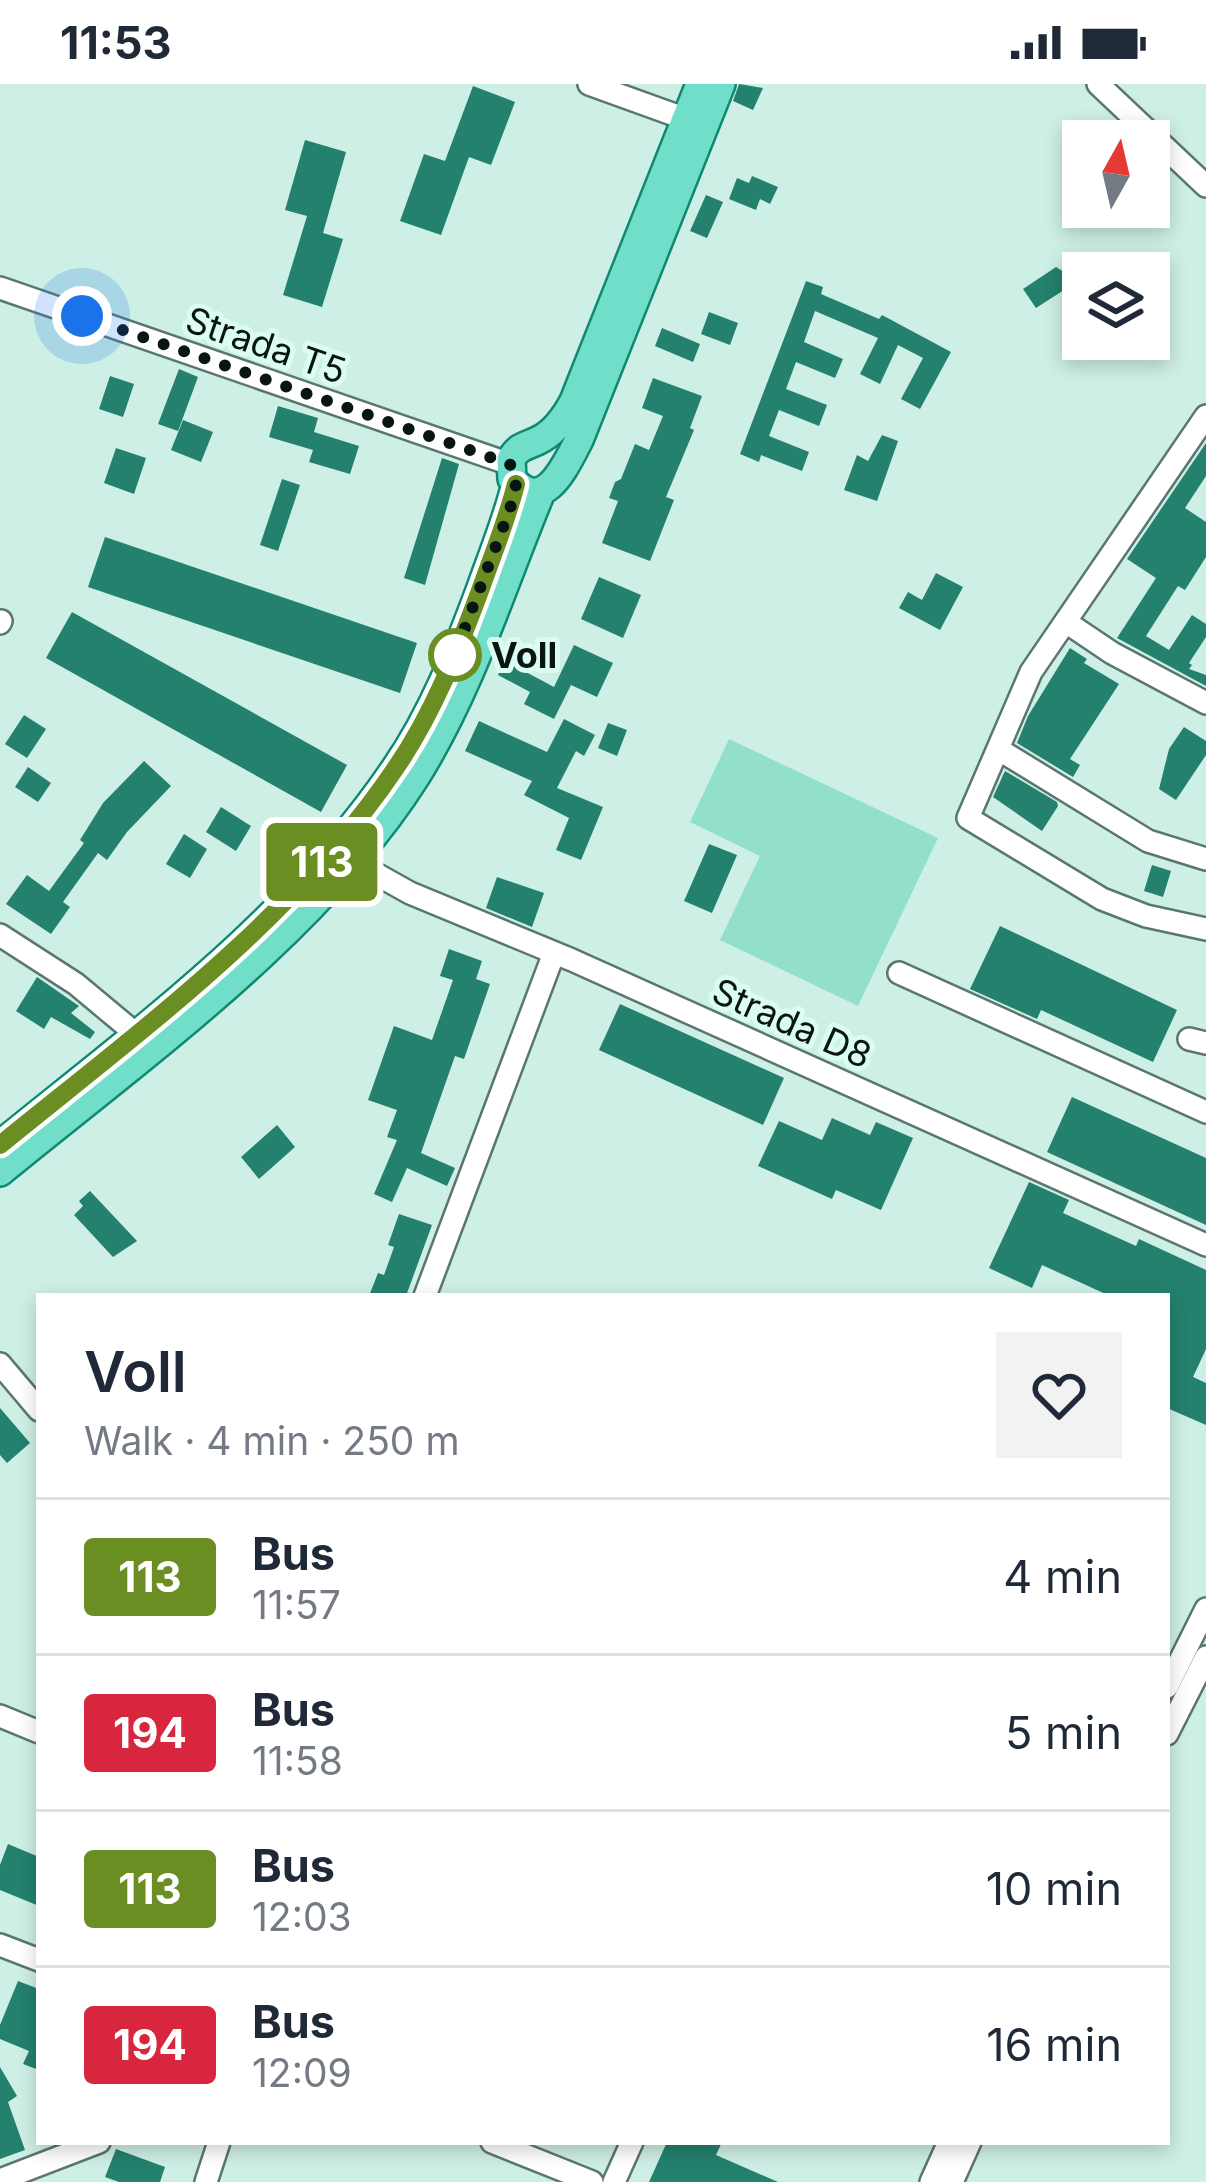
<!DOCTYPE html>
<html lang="en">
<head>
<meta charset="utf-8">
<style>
  :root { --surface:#fff; --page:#f2f2f3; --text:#1f2937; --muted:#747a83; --line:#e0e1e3 }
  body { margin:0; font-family:Inter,sans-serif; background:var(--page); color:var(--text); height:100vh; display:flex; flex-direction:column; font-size:45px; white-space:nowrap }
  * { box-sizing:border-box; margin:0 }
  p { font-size:39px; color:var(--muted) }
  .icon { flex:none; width:66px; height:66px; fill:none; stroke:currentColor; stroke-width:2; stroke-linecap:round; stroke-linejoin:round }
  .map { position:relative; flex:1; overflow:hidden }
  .side { position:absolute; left:36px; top:1209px; width:1134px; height:852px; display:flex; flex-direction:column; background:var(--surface); border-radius:0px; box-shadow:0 6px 18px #0003 }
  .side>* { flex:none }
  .badge { padding:0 24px; border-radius:9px; font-size:42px; line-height:78px }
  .needle { width:78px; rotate:8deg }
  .tools { position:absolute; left:1062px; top:36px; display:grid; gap:24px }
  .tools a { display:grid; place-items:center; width:108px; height:108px; border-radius:0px; background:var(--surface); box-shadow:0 6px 18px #0003; font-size:60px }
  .you { position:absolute; width:60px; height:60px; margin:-30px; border:9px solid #fff; border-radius:50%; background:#1a73e8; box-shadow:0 0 0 18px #1a73e833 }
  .map>.badge { position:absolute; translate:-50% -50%; box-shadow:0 0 0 6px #fff }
  .round { display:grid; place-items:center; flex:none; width:126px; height:126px; border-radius:0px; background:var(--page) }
  .summary { display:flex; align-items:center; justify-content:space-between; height:204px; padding:0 48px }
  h1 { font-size:57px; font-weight:600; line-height:90px }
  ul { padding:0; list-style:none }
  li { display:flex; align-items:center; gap:36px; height:156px; padding:0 48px; border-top:3px solid var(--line) }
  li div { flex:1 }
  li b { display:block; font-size:45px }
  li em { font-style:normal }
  li .badge { min-width:132px; font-weight:700; text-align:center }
  .status { display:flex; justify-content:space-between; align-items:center; height:84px; padding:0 60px; background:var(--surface); direction:ltr }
  .status svg { height:33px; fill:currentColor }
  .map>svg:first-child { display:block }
  .green { fill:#92e0cb }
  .building { fill:#23816d }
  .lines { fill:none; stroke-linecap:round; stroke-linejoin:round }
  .minor-casing { stroke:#5a776f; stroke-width:26 }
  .major-casing { stroke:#108973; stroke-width:32 }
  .minor { stroke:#fff; stroke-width:21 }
  .major { stroke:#71deca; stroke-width:27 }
  .line-casing { stroke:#fff; stroke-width:27 }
  .line { stroke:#6b8e23; stroke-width:18 }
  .walk { stroke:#091512; stroke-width:12; stroke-dasharray:0 21.6 }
  .stop-dot { fill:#fff; stroke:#6b8e23; stroke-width:6 }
  .labels { text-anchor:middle; stroke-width:10; stroke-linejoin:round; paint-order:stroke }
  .street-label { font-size:36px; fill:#091512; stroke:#dbfcf2 }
  .stop-label { font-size:36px; font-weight:bold; fill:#091512; stroke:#dbfcf2; text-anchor:start }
</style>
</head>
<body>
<div class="status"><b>11:53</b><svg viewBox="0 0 49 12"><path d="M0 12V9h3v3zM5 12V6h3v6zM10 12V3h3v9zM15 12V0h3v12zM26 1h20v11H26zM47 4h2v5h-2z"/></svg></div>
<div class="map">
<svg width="1206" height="2098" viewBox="0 0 1206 2098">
  <rect width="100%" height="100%" fill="#ceefe5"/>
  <path class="green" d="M729,655L938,754L858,922L720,856L760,772L690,738Z"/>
  <path class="building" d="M739,0L763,4L753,26L733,17Z
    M473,2L515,18L491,81L469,73L441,151L400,137L424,70L445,77Z
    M305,56L346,68L323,149L343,155L322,223L283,211L307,132L285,126Z
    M752,92L778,103L770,120L760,115L756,126L729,115L737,94L749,99Z
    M706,111L723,118L707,154L690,147Z
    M1056,183L1083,200V218L1064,206L1036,224L1023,205Z
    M806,197L823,203L821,210L879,235L882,231L951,268L920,325L901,315L923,274L898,261L880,300L860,290L878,254L815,227L804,258L843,275L835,294L796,278L786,305L827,321L819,342L779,326L769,352L809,368L802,387L761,371L759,378L740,370Z
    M709,228L738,239L730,261L701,250Z
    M662,244L700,260L693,278L655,262Z
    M179,285L198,293L178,347L158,340Z
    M110,292L134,300L123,333L99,325Z
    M653,294L702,312L690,344L694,346L666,413L674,416L650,477L602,459L618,417L609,414L615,398L621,395L635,360L649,366L663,332L642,324Z
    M278,322L318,334L314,348L359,362L350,390L309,378L313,366L269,353Z
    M183,336L213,348L201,378L171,366Z
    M882,351L898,357L877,417L844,406L857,371L868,377Z
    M1206,359V392L1185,424L1206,438V473L1185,506L1178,502L1146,552L1169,566L1192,531L1206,540V553L1189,579L1192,581L1189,585L1206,591V602L1117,554L1156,494L1127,475Z
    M116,364L146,374L134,410L104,399Z
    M442,374L459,380L425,501L404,494Z
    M282,395L300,401L278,467L260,461Z
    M105,453L417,559L400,609L88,503Z
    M936,489L963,503L940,546L899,524L908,508L922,516Z
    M599,493L641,511L623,554L581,535Z
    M72,528L347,681L321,728L46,574Z
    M574,561L613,579L597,613L571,601L554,635L524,620L530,608L498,591L505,577L554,603Z
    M1070,564L1087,575L1084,579L1119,600L1070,675L1080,681L1073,693L1017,659L1028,632Z
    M24,631L46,645L27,674L5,660Z
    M564,635L595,651L584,672L576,667L557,704L603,723L581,776L556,766L569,734L524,711L532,697L465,667L479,637L547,668Z
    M608,639L627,646L617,672L598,664Z
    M1184,643L1206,657V671L1176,716L1159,705L1169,665Z
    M144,677L171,702L127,748L107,776L98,769L63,818L70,823L51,850L6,820L27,791L49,807L84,759L80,756L103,719Z
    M28,683L51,699L38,718L15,703Z
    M1005,687L1057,718L1058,722L1042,747L993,713Z
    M221,723L251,742L236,767L206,748Z
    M184,750L207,765L190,794L166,780Z
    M709,760L737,771L712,829L684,817Z
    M1152,781L1171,787L1163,813L1144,807Z
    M497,793L544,809L532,843L486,824Z
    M1000,842L1177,926L1153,978L1041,926L1037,935L970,905Z
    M449,865L482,877L476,895L490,900L464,975L455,972L421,1069L455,1084L447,1102L407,1084L392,1118L374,1110L397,1056L387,1053L397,1026L368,1016L394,942L432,956L453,896L440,892Z
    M37,893L79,922L71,929L95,948L90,955L51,933L44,945L16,927Z
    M620,920L784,994L763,1041L599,966Z
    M1072,1013L1206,1074V1141L1047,1068Z
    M832,1034L870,1051L876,1038L913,1054L881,1126L836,1106L832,1115L758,1082L779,1037L822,1056Z
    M277,1041L295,1063L259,1095L241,1073Z
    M1029,1098L1069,1116L1063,1129L1136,1162L1139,1155L1206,1186V1265L1193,1293L1206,1299V1341L1167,1324V1212H1110L1042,1181L1032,1204L989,1184Z
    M90,1107L137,1157L113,1173L74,1131L83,1122L79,1117Z
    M399,1130L432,1141L406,1212H369L378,1189L384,1191L394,1163L388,1161Z
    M0,1324L30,1359L7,1379L0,1371Z
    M8,1760L39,1773V1822L0,1806V1781Z
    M18,1897L39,1905V1986L23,1980L29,1967L0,1955V1941Z
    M0,1983L17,2012L8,2018L25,2066L0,2075Z
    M667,2058H722L716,2071L778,2098H649Z
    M116,2065L165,2083L160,2098H119L105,2093Z"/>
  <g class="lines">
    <g class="minor-casing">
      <path id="minor" d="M589,0L686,35
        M1098,0L1206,102
        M0,204L510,380
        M1206,332L1031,588L968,734L1102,815L1146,832L1206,845
        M1066,538L1112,569L1206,619
        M0,539L1,537
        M998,665L1148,757L1206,775
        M351,776L410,809L572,876L1206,1161
        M0,851L76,900L136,950
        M899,889L1206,1028
        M1189,955L1206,959
        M425,1212L554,869
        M0,1280L39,1326
        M1167,1603L1206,1525
        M0,1632L39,1648
        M1167,1650L1206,1573
        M0,1861L39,1876
        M492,2058L592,2098
        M0,2096L99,2058
        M206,2098L219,2058
        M614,2098L632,2058
        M931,2098L949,2058
        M952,2098L970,2058"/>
    </g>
    <g class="major-casing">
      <path id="major" d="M700,0L574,317C566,332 553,350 537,357C524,363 519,362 511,375L512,395C544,432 565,382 579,356L721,0
        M0,1061C140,947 293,836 395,685C433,630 458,566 481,504C493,470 507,436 516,400
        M0,1088C140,973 318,847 416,692C471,604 501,504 541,408"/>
    </g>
    <use href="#minor" class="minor"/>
    <use href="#major" class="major"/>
  </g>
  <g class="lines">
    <g class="line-casing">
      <path id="line" d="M0,1061C140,947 293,836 395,685C433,630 458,566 481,504C493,470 507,436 516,400"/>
    </g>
    <use href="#line" class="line"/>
    <path class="walk" d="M82,232L510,380L516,400L510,425L452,578L455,571"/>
  </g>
  <circle class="stop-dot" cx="455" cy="571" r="24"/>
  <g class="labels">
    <g class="street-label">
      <text transform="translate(266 261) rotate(19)" y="13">Strada T5</text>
      <text transform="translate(792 939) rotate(24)" y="13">Strada D8</text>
    </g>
    <g class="stop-label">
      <text x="491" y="584">Voll</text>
    </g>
  </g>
</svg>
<div class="tools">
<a><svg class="needle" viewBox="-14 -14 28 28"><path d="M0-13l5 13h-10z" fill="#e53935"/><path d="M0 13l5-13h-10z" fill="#747a83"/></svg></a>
<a><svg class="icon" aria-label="layers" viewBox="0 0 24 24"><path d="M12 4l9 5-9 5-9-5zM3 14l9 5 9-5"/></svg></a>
</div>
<div class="you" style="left:82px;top:232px"></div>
<b class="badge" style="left:322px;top:778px;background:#6b8e23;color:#fff">113</b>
<section class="side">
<div class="summary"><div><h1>Voll</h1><p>Walk · 4 min · 250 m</p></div><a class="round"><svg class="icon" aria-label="heart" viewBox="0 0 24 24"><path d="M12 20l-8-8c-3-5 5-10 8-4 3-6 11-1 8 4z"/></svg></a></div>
<ul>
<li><span class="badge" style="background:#6b8e23;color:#fff">113</span><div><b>Bus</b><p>11:57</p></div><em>4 min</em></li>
<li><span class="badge" style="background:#d7263d;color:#fff">194</span><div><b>Bus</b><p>11:58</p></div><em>5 min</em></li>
<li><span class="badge" style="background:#6b8e23;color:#fff">113</span><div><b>Bus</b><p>12:03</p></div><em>10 min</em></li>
<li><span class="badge" style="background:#d7263d;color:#fff">194</span><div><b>Bus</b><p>12:09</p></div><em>16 min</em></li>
</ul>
</section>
</div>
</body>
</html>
